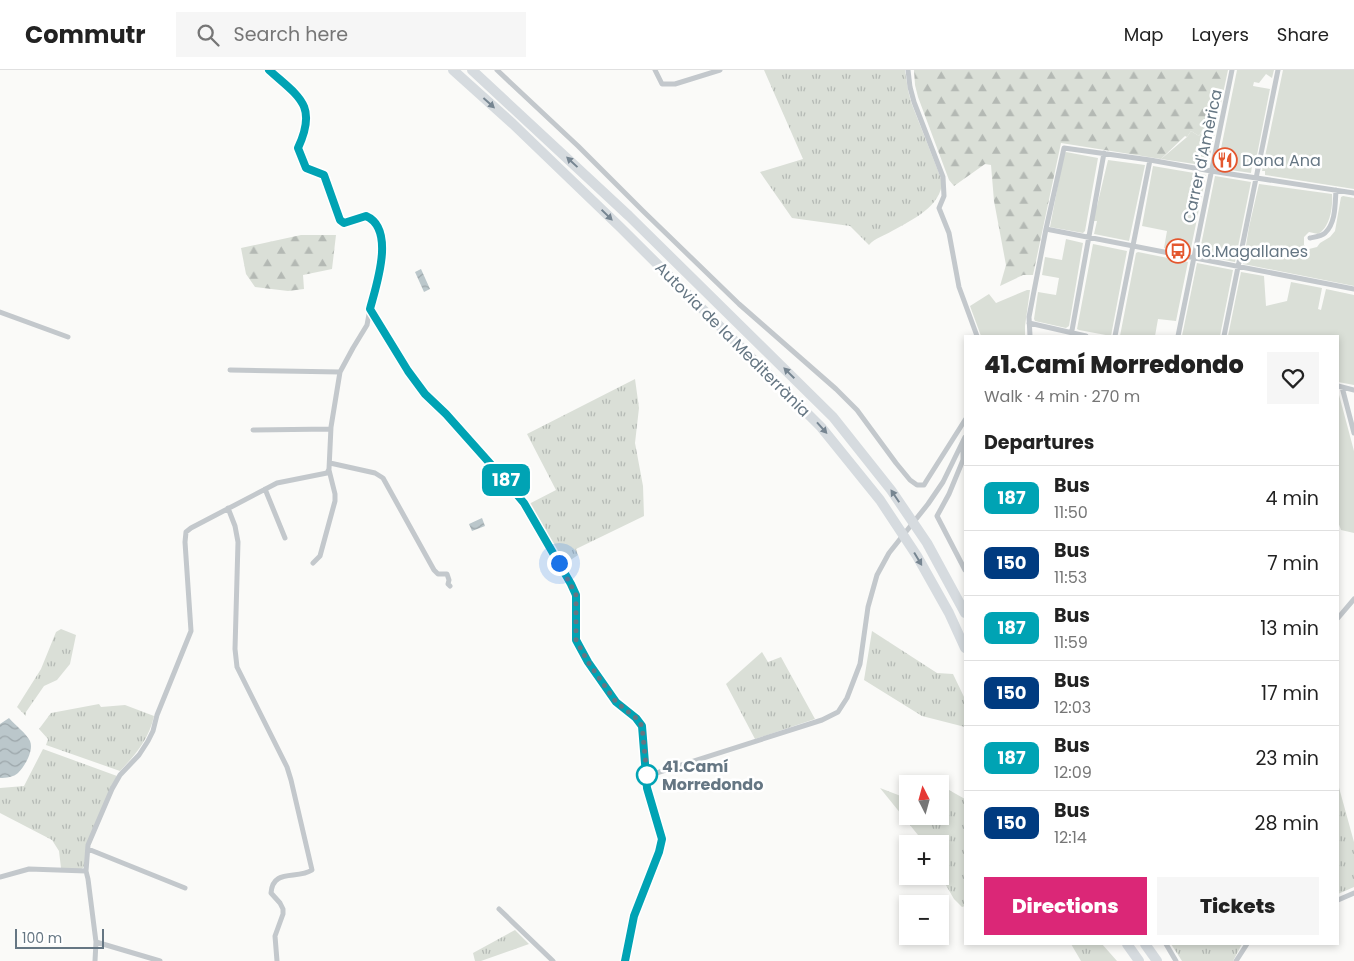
<!DOCTYPE html>
<html lang="en">
<head>
<meta charset="utf-8">
<style>
  :root { --surface:#fff; --page:#f6f6f6; --text:#222; --muted:#767676; --line:#e0e0e0; --accent:#db2777 }
  body { margin:0; font-family:Poppins,sans-serif; background:var(--page); color:var(--text); height:100vh; display:flex; flex-direction:column; font-size:19px; white-space:nowrap }
  * { box-sizing:border-box; margin:0 }
  p { font-size:16px; color:var(--muted) }
  .icon { flex:none; width:28px; height:28px; fill:none; stroke:currentColor; stroke-width:2; stroke-linecap:round; stroke-linejoin:round }
  .map { position:relative; flex:1; overflow:hidden }
  .sheet { position:absolute; left:964px; top:265px; width:375px; height:610px; display:flex; flex-direction:column; background:var(--surface); border-radius:0px; box-shadow:0 2px 8px #0003 }
  .sheet>* { flex:none }
  .badge { padding:0 10px; border-radius:8px; font-size:18px; line-height:32px }
  .needle { width:32px; rotate:354deg }
  .fabs { position:absolute; left:899px; top:705px; display:grid; gap:10px }
  .fabs a { display:grid; place-items:center; width:50px; height:50px; border-radius:0px; background:var(--surface); box-shadow:0 2px 8px #0003; font-size:25px }
  .scale { position:absolute; left:15px; bottom:12px; width:89px; box-sizing:border-box; padding-left:5px; border:2px solid #657683; border-top:0; font-size:14px; line-height:18px; white-space:nowrap; color:#657683; -webkit-text-stroke:4px #fff; paint-order:stroke }
  .you { position:absolute; width:25px; height:25px; margin:-12px; border:4px solid #fff; border-radius:50%; background:#1a73e8; box-shadow:0 0 0 8px #1a73e833 }
  .map>.badge { position:absolute; translate:-50% -50%; box-shadow:0 0 0 2px #fff }
  h2 { padding:0 20px; font-size:19px; line-height:45px }
  .round { display:grid; place-items:center; flex:none; width:52px; height:52px; border-radius:0px; background:var(--page) }
  .headline { display:flex; align-items:center; justify-content:space-between; height:85px; padding:0 20px }
  h1 { font-size:24px; font-weight:800; line-height:38px }
  .cta { display:flex; gap:10px; margin-top:auto; padding:10px 20px }
  .cta a { flex:1; height:58px; border-radius:0px; background:var(--accent); color:#fff; font-size:20px; font-weight:800; line-height:58px; text-align:center }
  .cta a+a { background:var(--page); color:var(--text) }
  ul { padding:0; list-style:none }
  li { display:flex; align-items:center; gap:15px; height:65px; padding:0 20px; border-top:1px solid var(--line) }
  li div { flex:1 }
  li b { display:block; font-size:19px }
  li em { font-style:normal }
  li .badge { min-width:55px; font-weight:700; text-align:center }
  header { display:flex; align-items:center; gap:30px; box-sizing:border-box; height:70px; padding:0 25px; background:var(--surface); border-bottom:1px solid var(--line) }
  header strong { font-size:24px }
  nav { display:flex; gap:28px; margin-inline-start:auto; font-size:18px }
  .search { width:350px; height:45px; background:var(--page); display:flex; align-items:center; gap:12px; box-sizing:border-box; padding:0 18px; border-radius:0px; color:var(--muted); font-size:19px }
  .map>svg:first-child { display:block }
  .grass { fill:url(#grass-tufts) }
  .forest { fill:url(#forest-firs) }
  .green { fill:#dadfd7 }
  .water { fill:url(#water-waves) }
  .lines { fill:none; stroke-linecap:round; stroke-linejoin:round }
  .street { stroke:#c3c8cc; stroke-width:5 }
  .highway { stroke:#d6dbdf; stroke-width:10 }
  .oneway { fill:#768591 }
  .line-casing { stroke:#fff; stroke-width:11 }
  .line { stroke:#00a3b4; stroke-width:8 }
  .walk { stroke:#657683; stroke-width:5; stroke-dasharray:0 9 }
  .stop-dot { fill:#fff; stroke:#00a3b4; stroke-width:2.5 }
  .labels { text-anchor:middle; stroke-width:5; stroke-linejoin:round; paint-order:stroke }
  .street-label { font-size:16px; fill:#657683; stroke:#fff }
  .poi-label { font-size:16px; fill:#657683; stroke:#fff; text-anchor:start }
  .stop-label { font-size:16px; font-weight:bold; fill:#657683; stroke:#fff; text-anchor:start }
</style>
</head>
<body>
<header>
<strong>Commutr</strong>
<div class="search"><svg class="icon" aria-label="search" viewBox="0 0 24 24"><circle cx="10" cy="10" r="6"/><path d="M15 15l6 6"/></svg>Search here</div>
<nav><a>Map</a><a>Layers</a><a>Share</a></nav>
</header>
<div class="map">
<svg width="1354" height="891" viewBox="0 0 1354 891">
  <defs>
    <pattern id="grass-tufts" width="24" height="20" patternUnits="userSpaceOnUse" patternTransform="scale(1.25)"><rect width="24" height="20" fill="#dadfd7"/><path d="M3 7l-1-3M5 7V3M7 7l1-3M15 17l-1-3M17 17v-4M19 17l1-3" fill="none" stroke="#b4b9b4"/></pattern>
    <pattern id="forest-firs" width="22" height="20" patternUnits="userSpaceOnUse" patternTransform="scale(1.25)"><rect width="22" height="20" fill="#dadfd7"/><path d="M5 1l3.5 6h-7zM16 11l3.5 6h-7z" fill="#b4b9b4"/></pattern>
    <pattern id="water-waves" width="16" height="10" patternUnits="userSpaceOnUse" patternTransform="scale(1.25)"><rect width="16" height="10" fill="#bbc7cb"/><path d="M0 5q4-4 8 0t8 0" fill="none" stroke="#9ca6aa"/></pattern>
  </defs>
  <rect width="100%" height="100%" fill="#fafaf8"/>
  <path class="grass" d="M764,0H905L908,20L911,32L942,111C942,136 912,150 892,161C884,166 875,168 869,175L850,156L792,148L760,102L803,89Z
    M635,309L639,338L635,373L643,416L644,446L576,479L578,485L563,495L527,435L556,420L527,364Z
    M61,559L76,565L70,594L57,610L44,616L26,642V646L17,637L41,599L56,562Z
    M872,561L937,603L953,604L965,629V657L922,646L864,610Z
    M762,582L768,592L781,587L815,649L755,669L726,614Z
    M99,634L101,637L125,635L154,646C149,669 136,684 120,701L46,675L48,669L39,659L51,643Z
    M43,679L117,706L97,751L84,797L80,800L61,798L59,781L52,770L0,743V718L24,716Z
    M1338,714L1354,772V817L1338,824Z
    M940,715L965,729V836L962,837L954,829L940,805V774H924L920,765H918L880,718L906,728L907,726L908,746H940Z
    M515,860L529,874L481,891H475L473,883Z
    M1071,874H1102L1117,891H1081Z
    M1171,874H1242L1233,891H1182Z"/>
  <path class="forest" d="M914,0H1228L1221,33L1210,45L1199,66L1191,61L1187,67L1185,66L1161,89L1061,73L1033,205H1023L1000,216L1006,195L994,131L991,95L985,94L954,116L949,110L918,27L915,15Z
    M301,165H336L332,199L303,205L304,219L288,221L255,217L246,204L241,178Z"/>
  <path class="green" d="M1237,0H1274L1272,8L1266,4L1259,13L1254,12L1253,16L1270,19L1256,90H1253L1251,103L1217,98Z
    M1283,0H1354V119L1265,105V101H1262Z
    M1221,33L1208,96L1161,89L1187,67L1191,61L1199,66L1210,45Z
    M1066,82L1098,88L1085,161L1083,163L1050,157L1064,83Z
    M1108,90L1145,95L1129,171L1094,164L1097,151H1093L1096,137L1097,136Z
    M1153,96L1206,105L1190,183L1164,178L1167,161L1142,156Z
    M1215,106L1251,112L1235,192L1199,185Z
    M1259,114L1332,124C1333,137 1330,158 1318,164L1309,162L1304,167V175L1309,179L1317,177L1320,173L1330,167L1335,161L1341,127L1343,126L1354,128V216L1243,194L1249,157Z
    M1066,169L1083,173L1069,256L1066,258L1035,251L1034,249L1038,222L1056,225L1059,208L1042,205L1045,187L1062,190Z
    M1093,174L1127,181L1111,266L1079,260L1077,259Z
    M1138,182L1188,192L1176,251L1158,249L1155,266H1120L1136,183Z
    M1197,193L1233,200L1220,266H1182Z
    M1241,202L1264,206L1266,236L1287,231L1291,212L1322,218L1318,239L1321,240L1326,219L1354,225V315L1338,312V266H1228Z
    M1027,220H1030L1025,256V266H981L970,236L989,224L996,233Z
    M1338,321L1354,381V463L1341,460L1338,452Z"/>
  <path class="water" d="M421,199L430,219L424,222L415,202Z
    M482,448L485,456L472,461L469,454Z
    M9,648C15,655 26,663 30,671C34,680 25,696 18,703C14,707 6,708 0,708V654Z"/>
  <g class="lines">
    <path class="street" d="M269,0C299,27 318,35 298,78L306,98L324,105L340,150L344,153L366,146C396,159 376,216 370,239L408,301L425,324L446,344L503,408L524,433L571,514L576,525L577,570L588,592L615,632L636,649L642,657L644,669L647,718L662,769L659,782L634,846L625,891
      M497,0L578,76L643,141L739,234L836,319L857,340L896,393L910,410L917,415H924L927,410L965,350
      M655,0L662,14H675L720,0
      M908,0L910,17L914,32L943,107L944,126L939,138L949,163L959,217L977,266
      M1046,159L1354,219
      M1310,168C1315,167 1322,166 1325,163C1336,153 1335,134 1336,120
      M0,242L68,267
      M1029,253L1086,266
      M1030,266L1029,247L1046,159L1064,78L1150,90L1211,101L1354,123
      M1071,266L1104,83
      M1115,266L1150,90
      M1178,266L1232,0
      M1224,266L1278,0
      M230,300L340,302
      M1338,316L1354,320
      M1342,317L1354,363
      M253,360L331,359
      M963,373V390L949,424L937,446L965,500
      M330,393L375,403L383,408L434,500L438,504H447L449,510L448,514L450,516
      M265,419L285,468
      M228,438L235,456L238,472L235,579L237,597L287,697L291,710L312,800C297,810 273,798 271,823L280,833L283,839V844L275,866L277,891
      M313,493L320,486L335,431V424L329,400
      M1338,548L1354,529
      M647,706L822,650L838,642L847,628L860,594L868,537L877,505L889,483L928,434L943,412L965,367
      M88,779L185,818
      M86,801L88,809L96,872L160,891
      M0,807L29,799L86,801L88,775L112,719L120,705L139,685L148,671L153,661L157,645L191,561L185,472L186,462L191,458L277,413L327,403L329,399L331,357L340,302L353,278L367,255L370,239
      M1338,830L1354,823
      M499,839L553,891
      M1166,874L1176,891
      M95,891L96,872
      M1236,891L1247,874"/>
    <path class="highway" d="M453,0L513,54L620,157L821,357L880,430L917,486L949,543L965,578
      M472,0L629,146L833,347L891,420L927,473L965,543
      M1127,874L1139,891
      M1145,874L1157,891"/>
  </g>
  <defs><path id="oneway-solid" d="M-6-.8H1V-3.2L6.5 0L1 3.2V.8H-6Z" transform="scale(1.25)"/></defs>
  <g class="oneway">
    <use href="#oneway-solid" transform="translate(489 33) rotate(42)"/>
    <use href="#oneway-solid" transform="translate(572 92) rotate(-137)"/>
    <use href="#oneway-solid" transform="translate(607 145) rotate(44)"/>
    <use href="#oneway-solid" transform="translate(789 303) rotate(-135)"/>
    <use href="#oneway-solid" transform="translate(822 358) rotate(48)"/>
    <use href="#oneway-solid" transform="translate(895 426) rotate(-124)"/>
    <use href="#oneway-solid" transform="translate(918 489) rotate(59)"/>
  </g>
  <g class="lines">
    <g class="line-casing">
      <path id="line" d="M269,0C299,27 318,35 298,78L306,98L324,105L340,150L344,153L366,146C396,159 376,216 370,239L408,301L425,324L446,344L503,408L524,433L571,514L576,525V570L588,592L616,632L636,648L642,656L647,718L662,769L659,782L634,846L625,891"/>
    </g>
    <use href="#line" class="line"/>
    <path class="walk" d="M559,493L576,525V570L588,592L616,632L636,648L642,656L647,705"/>
  </g>
  <defs>
    <g id="restaurant-ring" transform="scale(1.25)"><circle r="9.5" fill="#fff" stroke="#e4572e" stroke-width="1.5"/><path d="M-5-6h1v4h1v-4h1v4h1v-4h1v5L-1.5 .5V6h-2V.5L-5-1ZM5-6V6H3V1.5H1.5Q1.5-4 5-6Z" fill="#e4572e"/></g>
    <g id="bus-ring" transform="scale(1.25)"><circle r="9.5" fill="#fff" stroke="#e4572e" stroke-width="1.5"/><path d="M-5-6H5V4H4V6H2V4H-2V6H-4V4H-5ZM-3.5-4V0h7V-4ZM-3.5 1.2v1.5H-2V1.2ZM2 1.2v1.5H3.5V1.2Z" fill="#e4572e"/></g>
  </defs>
  <g fill-rule="evenodd">
    <use href="#restaurant-ring" x="1225" y="90"/>
    <use href="#bus-ring" x="1178" y="181"/>
  </g>
  <circle class="stop-dot" cx="647" cy="705" r="10"/>
  <g class="labels">
    <g class="street-label">
      <text transform="translate(1202 86) rotate(-78)" y="6">Carrer d'Amèrica</text>
      <text transform="translate(733 269) rotate(45)" y="6">Autovia de la Mediterrània</text>
    </g>
    <g class="poi-label">
      <text x="1242" y="96">Dona Ana</text>
      <text x="1196" y="187">16.Magallanes</text>
    </g>
    <g class="stop-label">
      <text x="662" y="702">41.Camí<tspan x="662" dy="18">Morredondo</tspan></text>
    </g>
  </g>
</svg>
<div class="fabs">
<a><svg class="needle" viewBox="-14 -14 28 28"><path d="M0-13l5 13h-10z" fill="#e53935"/><path d="M0 13l5-13h-10z" fill="#767676"/></svg></a>
<a>+</a>
<a>−</a>
</div>
<div class="scale">100 m</div>
<div class="you" style="left:559px;top:493px"></div>
<b class="badge" style="left:506px;top:410px;background:#00a3b4;color:#fff">187</b>
<section class="sheet">
<div class="headline"><div><h1>41.Camí Morredondo</h1><p>Walk · 4 min · 270 m</p></div><a class="round"><svg class="icon" aria-label="heart" viewBox="0 0 24 24"><path d="M12 20l-8-8c-3-5 5-10 8-4 3-6 11-1 8 4z"/></svg></a></div>
<h2>Departures</h2>
<ul>
<li><span class="badge" style="background:#00a3b4;color:#fff">187</span><div><b>Bus</b><p>11:50</p></div><em>4 min</em></li>
<li><span class="badge" style="background:#003b80;color:#fff">150</span><div><b>Bus</b><p>11:53</p></div><em>7 min</em></li>
<li><span class="badge" style="background:#00a3b4;color:#fff">187</span><div><b>Bus</b><p>11:59</p></div><em>13 min</em></li>
<li><span class="badge" style="background:#003b80;color:#fff">150</span><div><b>Bus</b><p>12:03</p></div><em>17 min</em></li>
<li><span class="badge" style="background:#00a3b4;color:#fff">187</span><div><b>Bus</b><p>12:09</p></div><em>23 min</em></li>
<li><span class="badge" style="background:#003b80;color:#fff">150</span><div><b>Bus</b><p>12:14</p></div><em>28 min</em></li>
</ul>
<div class="cta"><a>Directions</a><a>Tickets</a></div>
</section>
</div>
</body>
</html>
